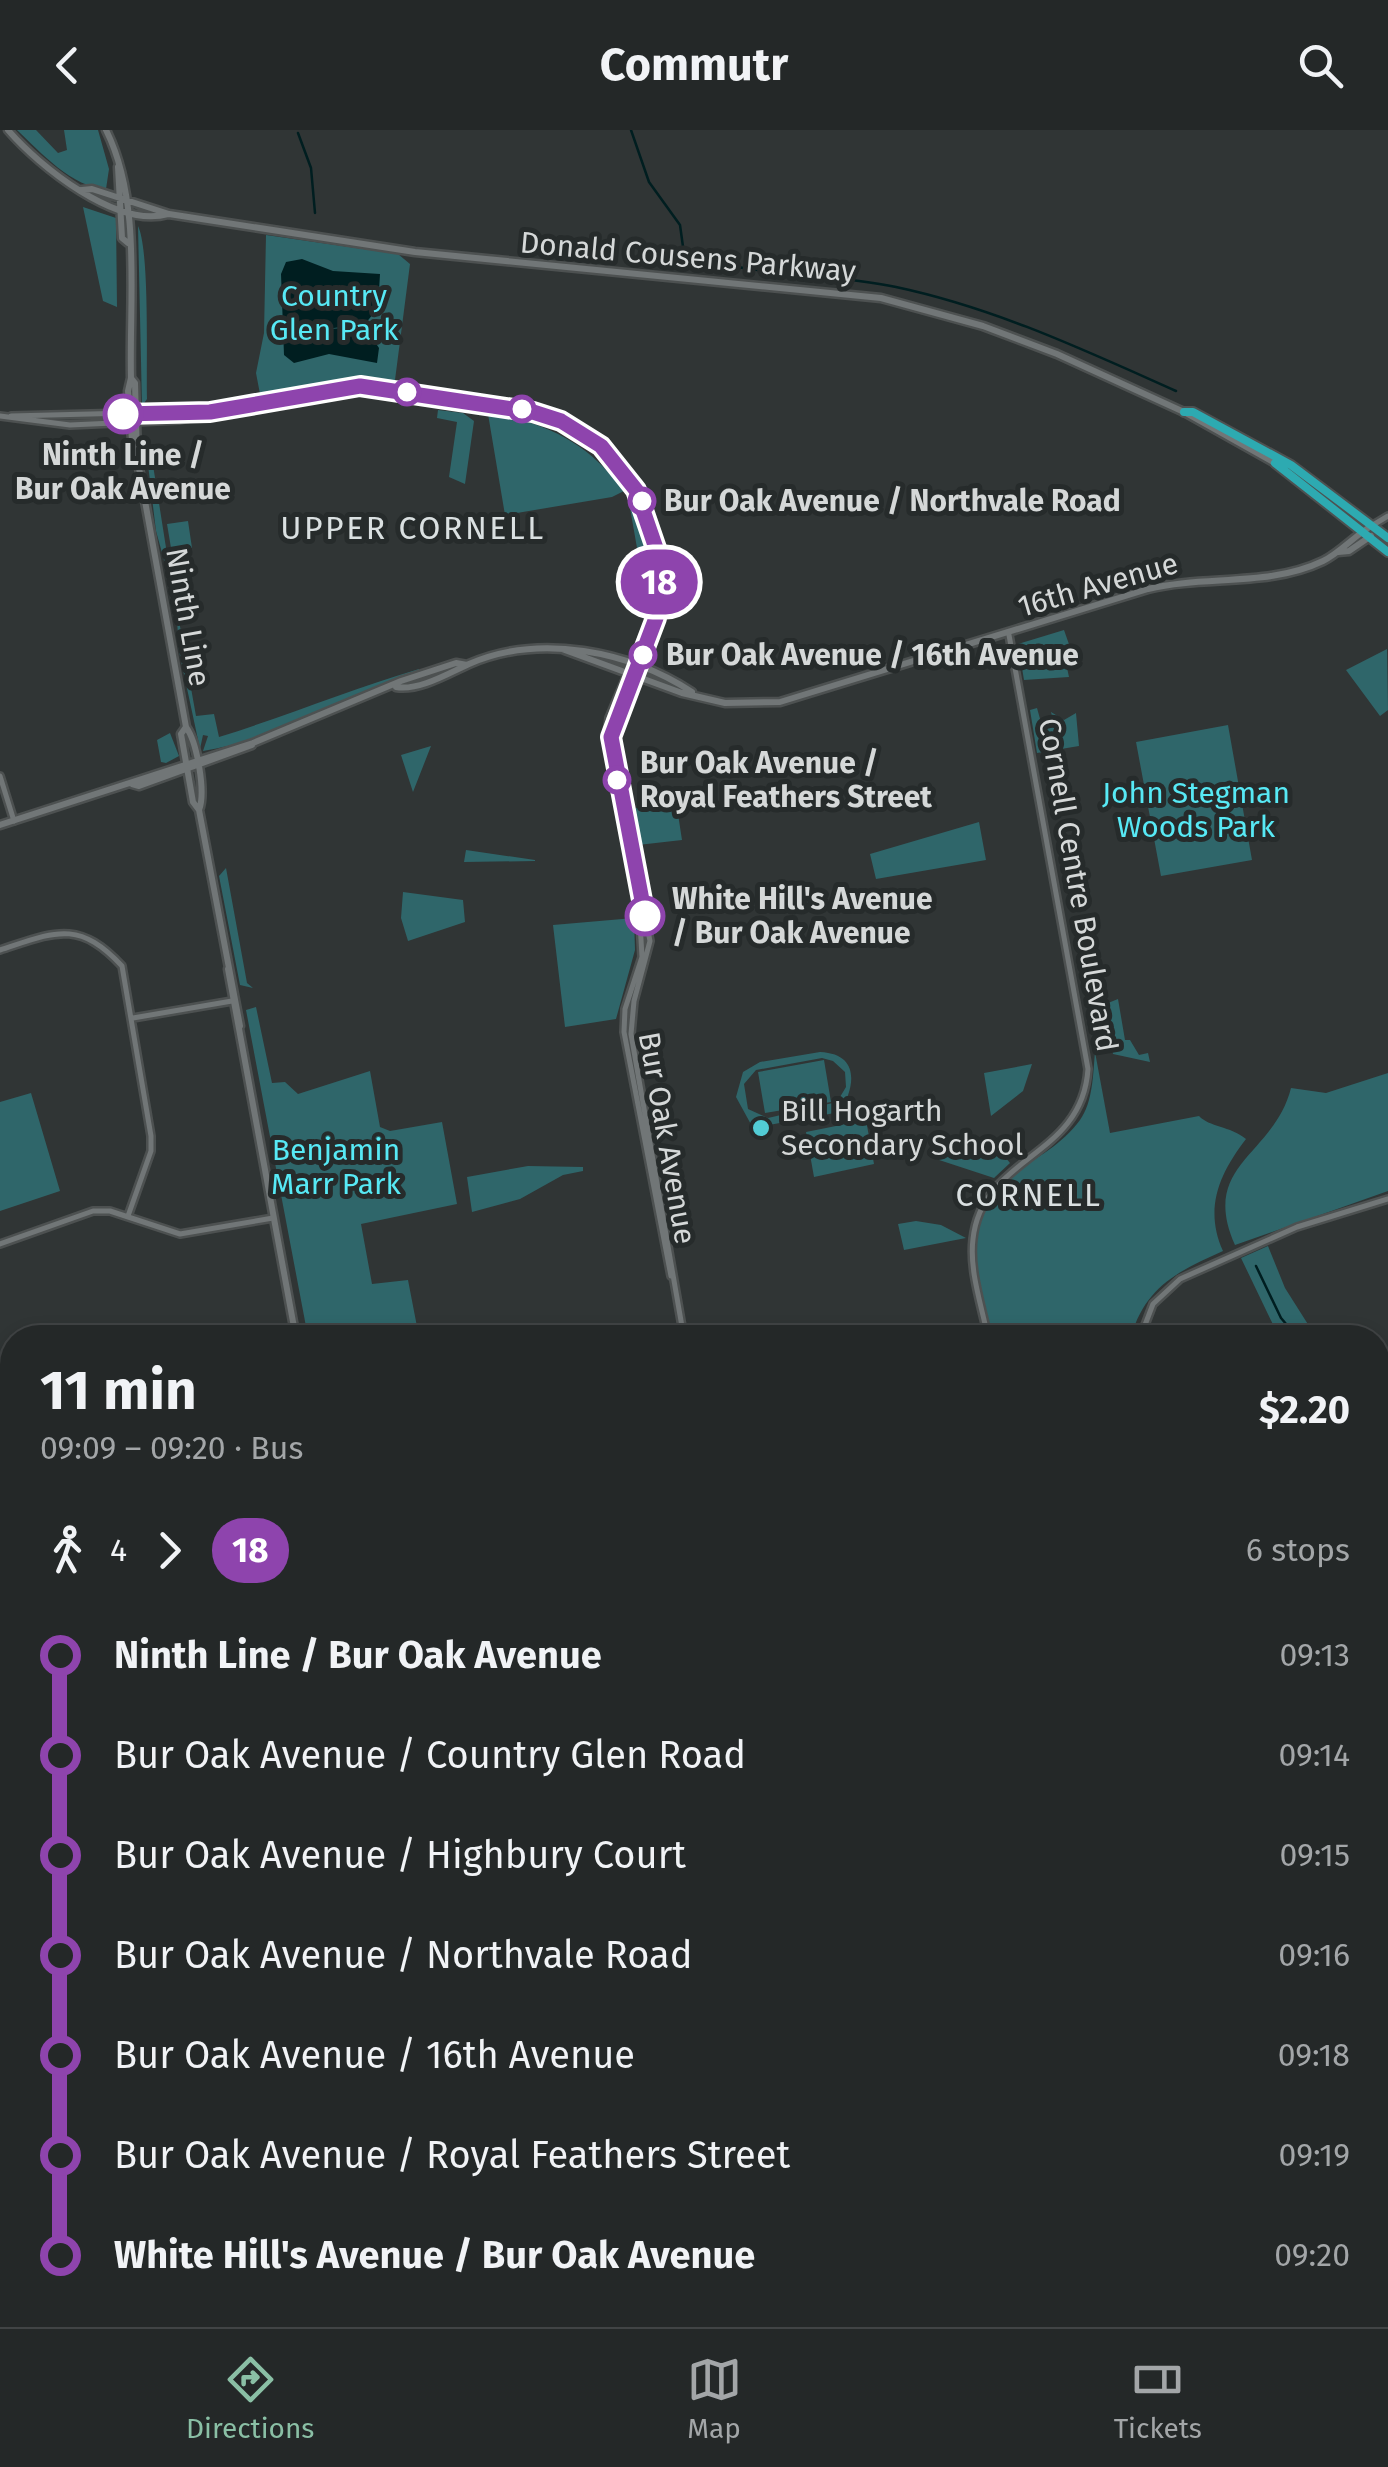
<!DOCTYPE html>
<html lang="en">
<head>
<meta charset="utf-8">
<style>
  :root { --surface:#242828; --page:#2c3030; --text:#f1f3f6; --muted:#a3a6a8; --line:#414445; --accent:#8abfa5 }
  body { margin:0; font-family:"Fira Sans",sans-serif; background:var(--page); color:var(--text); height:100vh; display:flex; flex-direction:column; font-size:38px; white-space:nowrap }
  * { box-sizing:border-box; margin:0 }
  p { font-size:32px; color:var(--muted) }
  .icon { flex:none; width:55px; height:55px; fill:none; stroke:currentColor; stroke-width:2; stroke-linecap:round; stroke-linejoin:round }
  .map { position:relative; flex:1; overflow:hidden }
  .side { position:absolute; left:0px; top:1195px; width:1390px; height:1002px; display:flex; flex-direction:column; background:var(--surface); border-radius:40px 40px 0 0; box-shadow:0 5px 15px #0003,0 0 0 2px var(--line) }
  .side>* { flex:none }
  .badge { padding:0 20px; border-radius:32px; font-size:35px; line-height:65px }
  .map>.badge { position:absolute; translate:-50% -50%; box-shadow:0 0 0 5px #fff }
  .legs { display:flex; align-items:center; gap:15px; height:110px; padding:0 40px; font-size:32px }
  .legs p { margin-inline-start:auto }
  .headline { display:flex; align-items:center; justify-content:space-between; height:170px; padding:0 40px }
  h1 { font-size:55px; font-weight:700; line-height:75px }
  ul { padding:0 40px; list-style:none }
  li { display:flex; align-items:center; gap:35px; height:100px; font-size:38px }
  li i { display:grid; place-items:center; width:15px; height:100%; margin:0 12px; background:currentColor }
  li i::after { content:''; width:25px; height:25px; margin:-12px; border:8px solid; border-radius:50%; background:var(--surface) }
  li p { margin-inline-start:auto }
  li:first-child i { background:linear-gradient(#0000 50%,currentColor 0) }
  li:last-child i { background:linear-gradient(currentColor 50%,#0000 0) }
  header { display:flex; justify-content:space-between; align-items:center; height:130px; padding:0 40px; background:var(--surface); font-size:45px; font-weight:700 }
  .menu { display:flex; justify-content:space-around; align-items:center; height:140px; border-top:2px solid var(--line); background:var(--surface); font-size:28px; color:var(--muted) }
  .menu a { display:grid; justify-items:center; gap:5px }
  .menu .on { color:var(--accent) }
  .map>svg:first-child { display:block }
  .green { fill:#2f666a; fill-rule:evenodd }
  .water { fill:#001e20 }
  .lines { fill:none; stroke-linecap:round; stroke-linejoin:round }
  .stream { stroke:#001e20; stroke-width:2.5 }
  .tertiary-casing { stroke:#4d5151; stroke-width:10 }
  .secondary-casing { stroke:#4d5151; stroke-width:11 }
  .primary-casing { stroke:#4d5151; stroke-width:12 }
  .tertiary { stroke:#717677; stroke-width:5 }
  .secondary { stroke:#717677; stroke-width:6 }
  .primary { stroke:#2daab1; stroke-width:8 }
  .line-1-casing { stroke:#fff; stroke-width:22 }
  .line-1 { stroke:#8e44ad; stroke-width:15 }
  .stop-1-dot { fill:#fff; stroke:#8e44ad; stroke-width:5 }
  .poi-dot { fill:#52ccd5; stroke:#262b2b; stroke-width:4 }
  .labels { text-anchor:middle; stroke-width:10; stroke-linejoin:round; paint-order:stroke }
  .street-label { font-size:30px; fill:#d5d8d8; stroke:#262b2b }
  .park-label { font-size:30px; fill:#57e9f5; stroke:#262b2b }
  .stop-label { font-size:30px; font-weight:bold; fill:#d5d8d8; stroke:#262b2b; text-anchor:start }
  .poi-label { font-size:30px; fill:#d5d8d8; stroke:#262b2b; text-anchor:start }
  .neighbourhood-label { font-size:32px; letter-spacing:2.5px; fill:#dae0e1; stroke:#262b2b }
</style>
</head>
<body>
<header><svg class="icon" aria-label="back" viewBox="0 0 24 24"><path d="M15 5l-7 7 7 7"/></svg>Commutr<svg class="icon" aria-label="search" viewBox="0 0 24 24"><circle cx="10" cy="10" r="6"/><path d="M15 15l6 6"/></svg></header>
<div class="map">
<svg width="1388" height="2197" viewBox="0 0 1388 2197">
  <rect width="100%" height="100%" fill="#303535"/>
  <path class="green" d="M17,0H36L58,23L67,20L64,0H98L109,39L106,59C73,58 40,22 17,0Z
    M83,77L116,88L117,177L103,171Z
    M138,96C150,121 146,233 147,269L142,276Z
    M266,105L398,124L410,134L395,250L347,251L260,264L256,243L264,203Z
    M438,280L463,283L474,291L465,354L449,347L457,292L437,288Z
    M488,284C547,292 588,313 624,361L612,367L505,385Z
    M150,316L170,443L169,448L156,401L146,318Z
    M634,375L649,434L640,435L630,378Z
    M188,391L192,418H171L167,394Z
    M176,474L196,586L214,584L219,607C287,586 351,559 419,539L418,543C346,567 277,609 203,621L208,606L203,605L200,619L179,521Z
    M1064,500L1071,520L1063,519L1069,547L1024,550L1018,514Z
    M1387,519L1388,580L1380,586L1346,540Z
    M1037,578L1042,596L1054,594L1051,582L1064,590L1076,583L1079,616L1037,623L1030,580Z
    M1228,595L1252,730L1161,746L1136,612Z
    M170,603L179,626L166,633L161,632L157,610Z
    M431,616L413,662L401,625Z
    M676,671L682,710L638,715L631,679Z
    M979,692L986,730L876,749L870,724Z
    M466,720L535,730V731L464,732Z
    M226,738L247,853L253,858L240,855L219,746Z
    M403,762L463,770L465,792L408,811L401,788Z
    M634,788L635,820L616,889L565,897L553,795Z
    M1118,869L1125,910H1130L1139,925L1148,923L1150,932L1113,924L1103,875Z
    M256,877L272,953L285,952L298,964L370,941L380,997L390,1001L442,992L457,1074L361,1094L372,1154L408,1150L419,1207H308L246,880Z
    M820,922C862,924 854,959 840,982L753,998L736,967L743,942L760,932ZM822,928L833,931L845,942L846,957L837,972L768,988L748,979L744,954L756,940Z
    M1095,922L1110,1003L1199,986C1209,997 1230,996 1246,1009C1219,1044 1204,1079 1223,1121C1178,1141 1145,1157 1131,1207L992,1208C986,1177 971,1139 976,1108C986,1037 1045,1038 1080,990C1093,972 1093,944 1095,922Z
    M824,930L831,972L765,983L758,942Z
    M1032,934L1023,961L991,986L984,943Z
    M1388,943V1061L1235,1115C1199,1034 1274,1026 1291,958L1326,963Z
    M31,963L60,1061L0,1081V972Z
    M866,990L874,1034L814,1047L806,1002Z
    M996,1016L1010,1033L994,1048L933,1028Z
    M528,1036L583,1037V1041L563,1045L520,1069L472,1082L467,1047Z
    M916,1091L941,1095L966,1108L904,1120L898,1094Z
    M1268,1116L1285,1158L1316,1207H1279L1241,1128Z
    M12,1301V1483L0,1485V1305Z
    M1381,1345L1388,1361V1440L1378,1425Z
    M326,2185H391L393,2197H355L353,2191L329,2197Z
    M862,2185H1001L1005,2197H864Z
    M1164,2185H1320L1323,2197H1166Z"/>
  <path class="water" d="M302,129L333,141L380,144L378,178L365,194L326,199L365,197L379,218L377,233L329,224L294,233L284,225L281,144L286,132Z"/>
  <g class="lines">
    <path class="stream" d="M631,0L649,52L680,95L684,124C752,147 825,142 896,157C995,178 1084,220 1176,261
      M298,3L311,38L315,83
      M1256,1136L1281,1188L1298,1208
      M1378,1392L1388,1407
      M974,2185L976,2197
      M1017,2185L1022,2197"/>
    <g class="tertiary-casing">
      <path id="tertiary" d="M0,286L70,295L179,290L359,256L513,276L561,291L593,309L617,334L646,379L657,423L656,489L611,607
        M11,286L209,281
        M1373,395L1388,386
        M654,480L609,588L607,603L650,811L634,871L631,904L684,1208
        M0,646L14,691
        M638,757L642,827L625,879L624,902L671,1146
        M0,820C55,802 78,789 122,836L151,1006V1021L128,1086
        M133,888L232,871
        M0,1114L93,1081H110L180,1104L273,1088
        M988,1208C982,1176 969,1141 973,1109C982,1025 1082,1029 1088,939L1009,505
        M1140,1208L1153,1174L1180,1149L1297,1097L1388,1069
        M1378,1339L1388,1335
        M0,1774L12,1770
        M0,1855L12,1893
        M0,1960L12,1924
        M0,2136L12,2174
        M16,2185L20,2197"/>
    </g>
    <g class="secondary-casing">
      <path id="secondary" d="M8,0C39,36 117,99 168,84
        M106,0C142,72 129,168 131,248L128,261L133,322L137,327L186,597C197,612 206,662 199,680
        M118,37L122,108L128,113
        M82,60L92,59L169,84L415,122L881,168L983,196L1057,224L1184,282L1275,333
        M131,248L135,253L137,327
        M1338,422L1349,421L1371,406
        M562,519L682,563L725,573L780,572L1148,459C1205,445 1269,457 1323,431C1341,422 1355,405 1373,395
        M396,557C419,561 449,543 469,534C540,503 629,521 692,562
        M186,597L181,604L193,672L199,680L240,896
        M132,654L139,656L252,615
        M0,695L253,613L401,551L456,533L467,535
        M228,839L296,1208
        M474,2185L476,2197"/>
    </g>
    <g class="primary-casing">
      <path id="primary" d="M1184,282H1193L1291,335L1388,408
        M1275,333L1388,422
        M1378,1826L1388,1823
        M0,2112L12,2107
        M0,2119L12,2115"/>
    </g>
    <use href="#tertiary" class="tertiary"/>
    <use href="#secondary" class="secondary"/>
    <use href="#primary" class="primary"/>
  </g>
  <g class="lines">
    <g class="line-1-casing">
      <path id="line-1" d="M123,284L210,282L360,256L533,282L561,291L601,316L636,360L658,424L656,488L611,607L645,786"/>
    </g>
    <use href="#line-1" class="line-1"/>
  </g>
  <g class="stop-1-dot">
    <circle cx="407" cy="262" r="12"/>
    <circle cx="522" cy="279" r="12"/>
    <circle cx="123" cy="284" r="18"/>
    <circle cx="642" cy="371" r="12"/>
    <circle cx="643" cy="525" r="12"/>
    <circle cx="617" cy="650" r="12"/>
    <circle cx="645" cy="786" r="18"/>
  </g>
  <circle class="poi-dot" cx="761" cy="998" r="10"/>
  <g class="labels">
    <g class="street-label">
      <text transform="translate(688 127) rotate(5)" y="10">Donald Cousens Parkway</text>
      <text transform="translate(1098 455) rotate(-16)" y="10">16th Avenue</text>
      <text transform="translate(188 487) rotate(80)" y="10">Ninth Line</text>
      <text transform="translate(1078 755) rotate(80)" y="10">Cornell Centre Boulevard</text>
      <text transform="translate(667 1008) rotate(80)" y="10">Bur Oak Avenue</text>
    </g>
    <g class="park-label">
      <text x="334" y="176">Country<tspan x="334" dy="34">Glen Park</tspan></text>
      <text x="1196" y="673">John Stegman<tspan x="1196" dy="34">Woods Park</tspan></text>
      <text x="336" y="1030">Benjamin<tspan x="336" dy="34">Marr Park</tspan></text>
    </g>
    <g class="stop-label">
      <text x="123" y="335" text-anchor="middle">Ninth Line /<tspan x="123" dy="34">Bur Oak Avenue</tspan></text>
      <text x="664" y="381">Bur Oak Avenue / Northvale Road</text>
      <text x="666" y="535">Bur Oak Avenue / 16th Avenue</text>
      <text x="640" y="643">Bur Oak Avenue /<tspan x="640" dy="34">Royal Feathers Street</tspan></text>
      <text x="672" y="779">White Hill's Avenue<tspan x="672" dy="34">/ Bur Oak Avenue</tspan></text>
    </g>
    <g class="poi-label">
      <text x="781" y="991">Bill Hogarth<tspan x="781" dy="34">Secondary School</tspan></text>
    </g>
    <g class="neighbourhood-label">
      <text x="413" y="409">UPPER CORNELL</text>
      <text x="1029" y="1076">CORNELL</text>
    </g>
  </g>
</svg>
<b class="badge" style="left:659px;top:452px;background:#8e44ad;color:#fff">18</b>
<section class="side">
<div class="headline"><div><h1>11 min</h1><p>09:09 – 09:20 · Bus</p></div><b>$2.20</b></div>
<div class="legs"><svg class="icon" aria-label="walk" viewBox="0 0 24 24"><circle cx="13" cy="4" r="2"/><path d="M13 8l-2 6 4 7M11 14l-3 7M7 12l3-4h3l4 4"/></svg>4<svg class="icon" aria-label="forward" viewBox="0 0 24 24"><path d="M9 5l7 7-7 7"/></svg><b class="badge" style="background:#8e44ad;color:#fff">18</b><p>6 stops</p></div>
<ul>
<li><i style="color:#8e44ad"></i><b>Ninth Line / Bur Oak Avenue</b><p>09:13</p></li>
<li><i style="color:#8e44ad"></i><span>Bur Oak Avenue / Country Glen Road</span><p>09:14</p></li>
<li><i style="color:#8e44ad"></i><span>Bur Oak Avenue / Highbury Court</span><p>09:15</p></li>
<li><i style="color:#8e44ad"></i><span>Bur Oak Avenue / Northvale Road</span><p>09:16</p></li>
<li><i style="color:#8e44ad"></i><span>Bur Oak Avenue / 16th Avenue</span><p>09:18</p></li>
<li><i style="color:#8e44ad"></i><span>Bur Oak Avenue / Royal Feathers Street</span><p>09:19</p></li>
<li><i style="color:#8e44ad"></i><b>White Hill's Avenue / Bur Oak Avenue</b><p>09:20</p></li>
</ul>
</section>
</div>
<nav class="menu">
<a class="on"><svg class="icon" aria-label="directions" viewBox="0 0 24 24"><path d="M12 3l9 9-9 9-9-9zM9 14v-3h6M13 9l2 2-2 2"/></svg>Directions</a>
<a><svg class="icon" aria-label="map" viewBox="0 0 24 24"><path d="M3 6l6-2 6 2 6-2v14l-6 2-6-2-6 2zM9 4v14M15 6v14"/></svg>Map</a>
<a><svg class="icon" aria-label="tickets" viewBox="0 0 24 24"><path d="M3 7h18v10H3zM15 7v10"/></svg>Tickets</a>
</nav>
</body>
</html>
